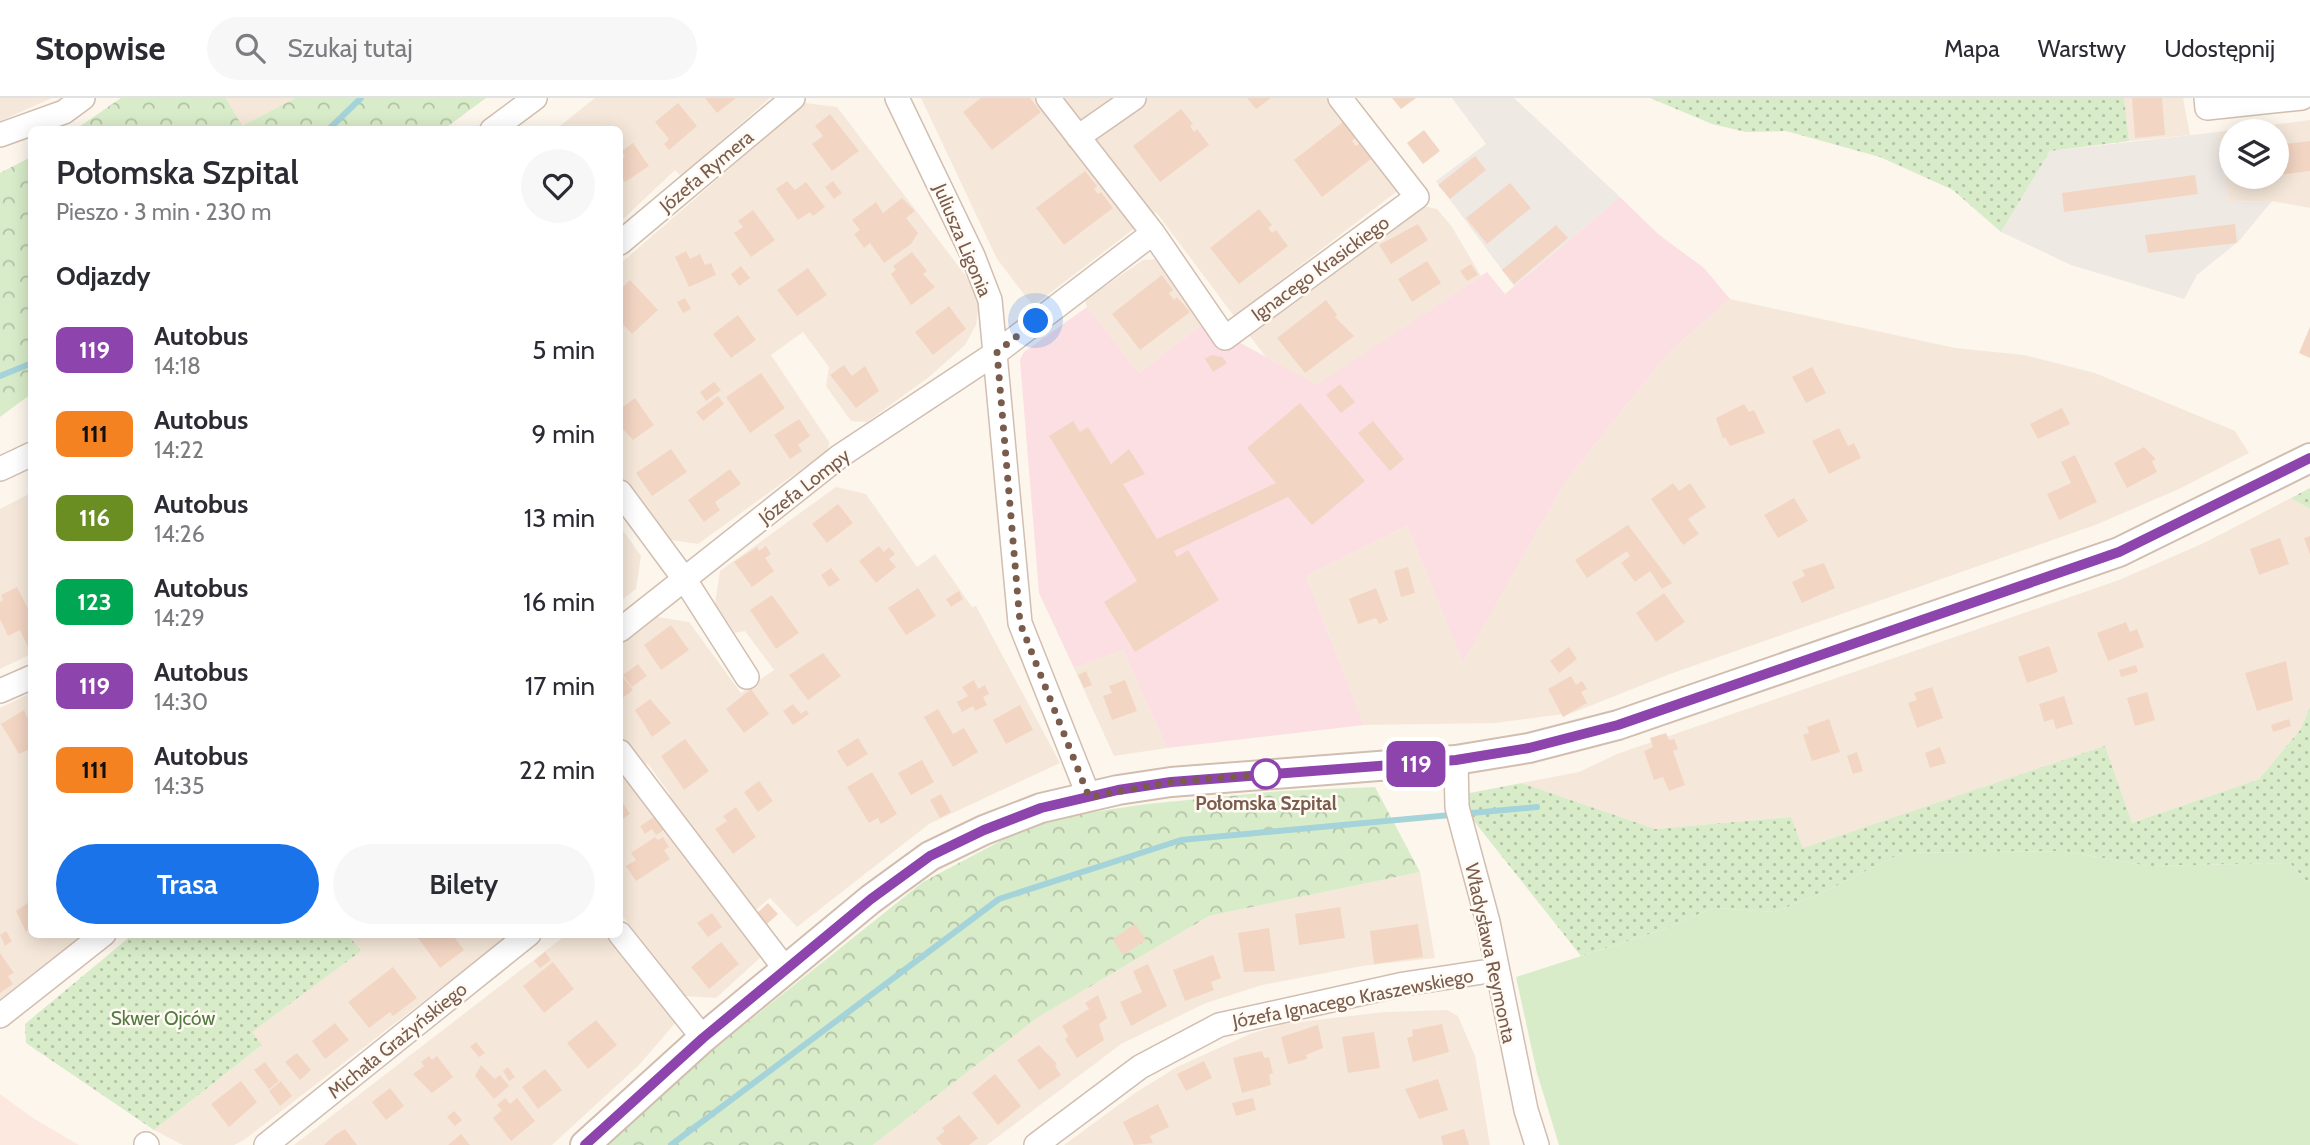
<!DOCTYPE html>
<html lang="pl">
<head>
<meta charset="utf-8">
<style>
  :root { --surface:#fff; --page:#f7f7f7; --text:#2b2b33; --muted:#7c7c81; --line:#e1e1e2; --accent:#1a73e8 }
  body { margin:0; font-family:Cabin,sans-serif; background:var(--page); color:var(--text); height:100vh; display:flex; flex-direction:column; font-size:26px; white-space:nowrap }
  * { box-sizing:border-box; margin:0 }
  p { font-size:23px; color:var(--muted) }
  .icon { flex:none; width:38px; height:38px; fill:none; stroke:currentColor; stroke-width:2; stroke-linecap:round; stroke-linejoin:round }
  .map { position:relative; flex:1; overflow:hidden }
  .sheet { position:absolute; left:28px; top:28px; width:595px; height:812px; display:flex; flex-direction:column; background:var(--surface); border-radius:10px; box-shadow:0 4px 18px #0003 }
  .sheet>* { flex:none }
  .badge { padding:0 14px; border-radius:10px; font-size:24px; line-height:46px }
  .fabs { position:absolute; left:2219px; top:21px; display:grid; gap:14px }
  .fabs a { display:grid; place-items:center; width:70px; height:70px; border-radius:50%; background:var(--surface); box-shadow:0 4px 18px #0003; font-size:35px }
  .you { position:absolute; width:35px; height:35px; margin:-18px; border:5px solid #fff; border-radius:50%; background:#1a73e8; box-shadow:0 0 0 10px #1a73e833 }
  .map>.badge { position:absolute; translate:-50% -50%; box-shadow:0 0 0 4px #fff }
  h2 { padding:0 28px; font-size:26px; line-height:63px }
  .round { display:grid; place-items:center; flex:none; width:74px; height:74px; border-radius:37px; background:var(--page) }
  .headline { display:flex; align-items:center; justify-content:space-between; height:119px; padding:0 28px }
  h1 { font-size:33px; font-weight:600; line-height:52px }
  .primary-button { display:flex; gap:14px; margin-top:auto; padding:14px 28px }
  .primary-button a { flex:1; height:80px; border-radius:42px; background:var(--accent); color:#fff; font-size:28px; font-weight:600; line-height:80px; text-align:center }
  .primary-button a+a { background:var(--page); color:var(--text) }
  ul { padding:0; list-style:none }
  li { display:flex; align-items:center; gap:21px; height:84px; padding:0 28px }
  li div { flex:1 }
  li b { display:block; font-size:26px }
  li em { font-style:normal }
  li .badge { min-width:77px; font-weight:700; text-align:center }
  header { display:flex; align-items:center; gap:42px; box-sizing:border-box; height:98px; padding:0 35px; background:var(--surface); border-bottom:2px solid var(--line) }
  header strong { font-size:33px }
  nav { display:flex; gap:38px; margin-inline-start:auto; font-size:24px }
  .search { width:490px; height:63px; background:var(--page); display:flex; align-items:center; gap:18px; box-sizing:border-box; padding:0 24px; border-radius:38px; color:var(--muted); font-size:26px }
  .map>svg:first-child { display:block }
  .residential { fill:#f5e8da; fill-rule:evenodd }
  .commercial { fill:#fde8e0 }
  .industrial { fill:#efe9e4 }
  .medical { fill:#fbdfe3 }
  .grass { fill:url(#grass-dots) }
  .forest { fill:url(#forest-crowns) }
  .garden { fill:#d8ecc9 }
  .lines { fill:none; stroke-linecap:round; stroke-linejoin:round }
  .stream { stroke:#a5d3da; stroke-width:6 }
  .building { fill:#f3d5c3 }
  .minor-casing { stroke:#d1beb0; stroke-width:26 }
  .tertiary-casing { stroke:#d1beb0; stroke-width:32 }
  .minor { stroke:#fff; stroke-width:23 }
  .tertiary { stroke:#fff; stroke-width:28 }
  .line-casing { stroke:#fff; stroke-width:16 }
  .line { stroke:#8e44ad; stroke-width:10 }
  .walk { stroke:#7a5c4d; stroke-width:7; stroke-dasharray:0 12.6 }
  .stop-dot { fill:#fff; stroke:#8e44ad; stroke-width:3.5 }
  .labels { text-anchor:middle; stroke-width:5; stroke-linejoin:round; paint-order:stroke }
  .street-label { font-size:19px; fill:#7a5c4d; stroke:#fffaf3 }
  .stop-label { font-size:19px; font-weight:bold; fill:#7a5c4d; stroke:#fffaf3 }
  .park-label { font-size:19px; fill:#537a41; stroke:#fffaf3 }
</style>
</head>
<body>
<header>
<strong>Stopwise</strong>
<div class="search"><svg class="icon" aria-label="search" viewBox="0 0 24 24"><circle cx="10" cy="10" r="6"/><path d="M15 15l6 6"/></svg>Szukaj tutaj</div>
<nav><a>Mapa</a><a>Warstwy</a><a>Udostępnij</a></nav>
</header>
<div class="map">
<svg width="2310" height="1047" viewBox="0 0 2310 1047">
  <defs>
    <pattern id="grass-dots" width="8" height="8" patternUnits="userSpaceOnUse" patternTransform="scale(1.75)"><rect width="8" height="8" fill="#d8ecc9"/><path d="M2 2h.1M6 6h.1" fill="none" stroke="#b4c2a5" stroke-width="1.8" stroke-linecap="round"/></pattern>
    <pattern id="forest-crowns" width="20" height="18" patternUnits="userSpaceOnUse" patternTransform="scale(1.75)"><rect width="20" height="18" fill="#d8ecc9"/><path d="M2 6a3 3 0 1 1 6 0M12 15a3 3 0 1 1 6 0" fill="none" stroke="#b4c2a5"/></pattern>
  </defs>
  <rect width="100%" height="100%" fill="#fdf6ec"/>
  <path class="residential" d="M0,0H52L0,23Z
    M226,0H295L242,28Z
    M595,0H770L681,78L675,72L620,124V32H555Z
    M921,0H1335L1404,88L1234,218L1156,114L1033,208L997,161Z
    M2124,0H2183L2190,37L2129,43Z
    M805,5L837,9L969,182L979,206L976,227L965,247L929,279L867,324L851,323L826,288L829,269L803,234L771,257L829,344L828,352L698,446L665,441L620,377V166Z
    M2310,22V110L2272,103L2228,104L2218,34ZM2231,33H2277V79H2231Z
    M1418,107L1437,111L1452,129L1481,178L1316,288L1266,259L1249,237Z
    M1158,161L1204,225L1139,275L1087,209L1085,202L1143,162Z
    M1730,201L1955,250L2024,257L2095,275L2235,333L2249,355L2181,390L2098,426L1670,576L1572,615L1494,625L1364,627L1306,478L1407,428L1463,563L1565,384L1668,255Z
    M836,389L866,396L917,469L935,456L972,509L976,508L1060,665L929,726L797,829L770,800L750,817L660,704L670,696L648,666L638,668L620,642V546L657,519L689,524L741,595L774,572L745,533L735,535L715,506L720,473Z
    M31,395V556L0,571V411Z
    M2291,400L2310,411V608L2301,631L2259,681L2132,725L2105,649L1803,750L1791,719L1655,731L1522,685L1579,674L1617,656L2119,482L2206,444Z
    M620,428L641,458L636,491L620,503Z
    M1123,552L1167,650L1114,658L1074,570Z
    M31,595L32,836L86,837L0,905V610Z
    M620,672L762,858L716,900L684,898L620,815Z
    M1420,774L1435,860L1362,868L1262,887L1206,905L1121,946L987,1047H873L1037,920L1209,818Z
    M608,836L677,923L639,967L552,1047H294L566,837Z
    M348,837H509L244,1042L234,1047H183L154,1032L261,948L252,934L360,853Z
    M1447,912L1458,918L1475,958L1490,1047H1064L1135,995L1177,969L1250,936L1283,926L1384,914Z"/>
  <path class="commercial" d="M0,996L33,1020L79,1047H0Z"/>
  <path class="industrial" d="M1452,0H1514L1620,99L1514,188L1436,83L1486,46Z
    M2218,34L2228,104L2272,103L2239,143L2197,177L2184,201L2071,167L2001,134L2050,53Z"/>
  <path class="medical" d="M1620,99L1658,136L1704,170L1730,201L1668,255L1565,384L1463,564L1407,428L1306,478L1364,627L1167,650L1123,552L1074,570L1039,495L1020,262L1024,254L1087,209L1139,275L1204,225L1317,287L1487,174L1505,196Z"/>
  <path class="grass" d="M1650,0H2124L2129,43L2050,53L2001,134L1953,92L1880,59L1786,33L1746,34L1712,26Z
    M2310,390V411L2291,400Z
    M2310,608V784L2306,783L2290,765L2147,768L2064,753L1902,755L1820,796L1775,814L1713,810L1659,833L1581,858L1454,698L1522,685L1655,731L1791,719L1803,750L2105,648L2132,725L2259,681L2301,631Z
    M132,837H348L361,853L252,934L262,947L154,1032L26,945L25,926Z"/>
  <path class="forest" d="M121,0H226L242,28L295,0H486L444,31H76Z
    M31,59V296L0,319V75Z
    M1375,689L1420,774L1209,818L1037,920L873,1047H605L655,998L923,784L1025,730L1086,715L1147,706L1281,693Z"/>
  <path class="garden" d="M2064,753L2147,768L2290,765L2306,783L2310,784V1047H1559L1537,975L1516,879L1659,833L1713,810L1775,814L1820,796L1902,755Z"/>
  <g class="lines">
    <path class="stream" d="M328,32L361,0
      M0,278L32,265
      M671,1047L999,801L1181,742L1537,709"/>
  </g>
  <path class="building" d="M705,0H736L717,15Z
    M981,0H1030L1041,14L992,52L963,14Z
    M1247,0H1271L1256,11Z
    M1392,0H1416L1401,11Z
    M2132,0H2162L2165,37L2135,40Z
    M678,5L697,28L669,52L664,46L669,41L655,24Z
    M1181,11L1193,26L1190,28L1194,34L1197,31L1209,47L1160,84L1133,48Z
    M830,16L859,53L832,73L812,46L823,38L815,28Z
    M1343,24L1355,40L1352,43L1356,48L1359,46L1371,61L1322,99L1294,62Z
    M1424,32L1440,53L1423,66L1407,45Z
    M2310,43V73L2277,77V47Z
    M633,45L649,68L625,84L620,77V62L625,59L622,53Z
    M1475,58L1486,72L1450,101L1438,87Z
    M1085,73L1097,88L1094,91L1098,96L1101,94L1113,110L1064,147L1036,110Z
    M2195,77L2198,96L2064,114L2062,95Z
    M787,83L795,92L806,84L825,109L813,118L810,114L798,122L776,91Z
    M833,83L842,95L834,101L825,89Z
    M1510,85L1531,110L1487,146L1466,120Z
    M902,100L915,113L906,120L918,135L911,146L884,165L870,145L864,150L854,136L860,132L852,122L876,104L883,115Z
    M1259,111L1272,127L1268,130L1272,135L1276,132L1288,148L1239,186L1210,150Z
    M753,112L775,142L751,159L734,135L743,129L738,123Z
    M1418,126L1428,142L1391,166L1379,147Z
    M2235,126L2237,145L2148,155L2145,137Z
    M1556,127L1568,140L1514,186L1502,172Z
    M686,153L690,161L700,156L705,167L711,165L716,177L689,189L675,159Z
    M912,154L927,173L923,176L935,189L911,207L891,176L896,172L893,168Z
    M1427,163L1441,185L1412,204L1398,181Z
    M1471,166L1478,177L1467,183L1460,173Z
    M741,168L750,180L739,188L731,176Z
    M808,170L827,197L797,218L777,192Z
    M1162,177L1173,192L1169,195L1174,202L1177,199L1190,214L1140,252L1112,216Z
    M630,182L658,212L632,236L620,223V192Z
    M685,200L691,211L683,215L677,204Z
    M1326,202L1337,217L1335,219L1354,238L1305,275L1277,240Z
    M949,208L966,231L933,257L915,234Z
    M738,217L756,242L731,260L713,236Z
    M2310,229V260L2299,255Z
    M1211,257L1222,259L1227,265L1213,274L1205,261Z
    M844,267L852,278L865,268L879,293L856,310L830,277Z
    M1812,269L1826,295L1806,305L1792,279Z
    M761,275L785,310L750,335L726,299Z
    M714,284L721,292L706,303L700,294Z
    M1340,286L1355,304L1341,315L1326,297Z
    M718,298L724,306L703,323L696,314Z
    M635,300L654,327L633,342L620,328V311Z
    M1300,305L1365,383L1312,427L1288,399L1174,453L1177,459L1188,452L1219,502L1135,554L1104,504L1137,483L1049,338L1073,323L1080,334L1088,329L1111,366L1129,351L1145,376L1123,386L1157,441L1276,385L1247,350Z
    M1744,306L1749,314L1754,312L1765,335L1730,348L1725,339L1723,341L1716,320Z
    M2062,310L2070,326L2038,341L2030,326Z
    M799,321L810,338L798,347L802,353L790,361L774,337Z
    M1373,323L1404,361L1390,373L1358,335Z
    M1839,330L1848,348L1854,345L1861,360L1829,376L1812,343Z
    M2144,349L2156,361L2152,363L2157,374L2127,390L2114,365Z
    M671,351L687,374L652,398L636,375Z
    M2075,357L2097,404L2059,422L2047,396L2071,385L2061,364Z
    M730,371L741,386L715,404L720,412L704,424L688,402Z
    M1673,385L1679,393L1690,385L1706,409L1688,421L1699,436L1683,447L1651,401Z
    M1794,400L1808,423L1778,440L1764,417Z
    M838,406L853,425L827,445L812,426Z
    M1628,427L1672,485L1662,491L1650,473L1635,484L1621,465L1630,458L1627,453L1587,480L1575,462Z
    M2310,438V457L2304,440Z
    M2280,440L2289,466L2259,477L2250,451Z
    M766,448L771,456L765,460L774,473L752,489L734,464L757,449L759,453Z
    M879,448L884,454L889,449L895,456L889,461L896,469L876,485L859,463Z
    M1824,465L1835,490L1802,505L1792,484L1805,478L1802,472Z
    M1408,469L1415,495L1401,499L1394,473Z
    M831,470L840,482L829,489L821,477Z
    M17,489L32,519V547L28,549L20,532L8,538L0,521V504L3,502L1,497Z
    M918,490L936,518L906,537L888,510Z
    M1376,490L1388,522L1379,526L1376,520L1358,526L1349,501Z
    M959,493L963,501L951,509L946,501Z
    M1664,495L1685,524L1656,544L1636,515Z
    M772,497L799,535L776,551L750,512Z
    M2126,524L2130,534L2137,531L2144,549L2108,563L2097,535Z
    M671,527L689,552L661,572L644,547Z
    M2049,548L2058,574L2027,585L2018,559Z
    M1569,549L1577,561L1559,575L1550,563Z
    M823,555L841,578L808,602L789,577Z
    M2286,563L2293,602L2257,613L2245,575Z
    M638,566L647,578L632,589L623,577Z
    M2136,567L2138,574L2121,579L2119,572Z
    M1086,573L1092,587L1084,590L1078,577Z
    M620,575L633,592L620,602Z
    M1571,578L1576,587L1582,583L1587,591L1581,594L1587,605L1563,619L1548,591Z
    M974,582L978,591L985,587L989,596L983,599L987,607L975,613L973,608L962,614L957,604L968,598L962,589Z
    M1125,582L1137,613L1112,622L1103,598L1112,595L1109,588Z
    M1932,589L1943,620L1917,630L1908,605L1917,602L1914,595Z
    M751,591L769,616L744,635L726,611Z
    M2147,594L2155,622L2135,628L2127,600Z
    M2064,598L2073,626L2056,631L2053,621L2044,624L2039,606Z
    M650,601L671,625L652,639L635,612Z
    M793,606L801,616L806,612L809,616L793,627L783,613Z
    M1020,607L1033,632L1006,646L993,622Z
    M938,611L953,636L964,630L978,654L953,669L924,619Z
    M24,612L32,631V650L19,656L1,626Z
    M1829,621L1840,654L1812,663L1803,637L1809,635L1807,629Z
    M2289,621L2291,628L2273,634L2271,627Z
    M1666,635L1669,642L1674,641L1678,651L1673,653L1685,687L1669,693L1663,679L1654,682L1644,653L1653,649L1650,640Z
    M858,640L868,656L847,669L837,653Z
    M685,641L709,673L684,692L661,658Z
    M1940,649L1946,665L1930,670L1925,655Z
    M1857,654L1863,673L1853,676L1847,658Z
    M922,662L934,684L911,697L898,675Z
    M872,674L897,716L881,726L878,720L869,725L847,689Z
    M759,683L773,703L758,714L744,694Z
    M941,696L951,714L940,720L930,702Z
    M620,701L630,716L620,723Z
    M736,709L756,739L733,756L715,731L727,723L723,718Z
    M654,719L664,732L656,737L652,731L645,736L640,728Z
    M655,739L658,742L663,739L669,749L664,752L670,761L636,783L626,768L636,762L631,755Z
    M32,802V837L28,832L26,834L16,813Z
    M768,805L778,816L767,826L757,815Z
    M1340,809L1345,840L1299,847L1295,816Z
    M712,815L722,829L708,839L697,825Z
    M1135,826L1146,842L1123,857L1113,841Z
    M1418,826L1423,859L1374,866L1370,833Z
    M1269,830L1275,873L1244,874L1238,835Z
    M6,833L12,843L5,848L0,837Z
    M422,836H452L464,852L440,870L418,840Z
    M721,844L739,866L709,891L691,869Z
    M545,854L551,862L540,870L534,863Z
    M0,855L14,875L8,878L13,886L0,895Z
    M1213,857L1221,880L1211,884L1214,892L1185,903L1173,872Z
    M553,864L574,891L544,915L523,888Z
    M1148,866L1167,908L1131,928L1120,904L1142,894L1133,873Z
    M393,869L417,900L393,918L390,914L369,930L348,904Z
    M1098,897L1107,920L1099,926L1104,942L1077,960L1065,941L1068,938L1062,928L1089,911L1085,905Z
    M596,922L617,947L588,971L567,945Z
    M335,925L349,942L325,961L312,943Z
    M1442,926L1449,954L1413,964L1407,940L1413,938L1412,932Z
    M1318,927L1323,950L1306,957L1307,961L1288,966L1281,939Z
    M1374,934L1380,970L1348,975L1342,939Z
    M476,944L485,955L479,959L470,949Z
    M1039,947L1057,966L1055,968L1061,977L1039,992L1017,962Z
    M1262,953L1264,960L1269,959L1273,975L1269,977L1271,987L1242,995L1233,960Z
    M297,955L311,972L300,982L285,964Z
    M429,958L432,962L437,958L453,979L432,995L413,976L424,968L421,964Z
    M1204,963L1212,980L1186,993L1177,976Z
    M265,964L279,983L269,991L254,972Z
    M481,967L495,981L500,977L509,988L494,1001L475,978Z
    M508,969L515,979L509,983L503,973Z
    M545,971L562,992L538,1011L522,989Z
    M995,976L1021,1008L998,1027L972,995Z
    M1438,981L1448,1012L1419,1021L1405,991Z
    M241,983L257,1004L229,1029L211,1006Z
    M281,983L292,998L280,1008L269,993Z
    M390,990L404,1008L386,1022L372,1004Z
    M505,1000L510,1006L517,1000L535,1023L511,1043L493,1020L502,1012L497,1007Z
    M1253,1000L1256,1012L1236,1018L1232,1005Z
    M1158,1006L1169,1029L1150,1038L1153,1045L1134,1047L1123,1024Z
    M454,1013L462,1022L455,1028L447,1019Z
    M959,1017L978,1040L969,1047H942L936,1040L945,1033L942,1030Z
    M345,1031L357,1047H324L335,1037Z
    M1464,1031L1469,1047H1443L1441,1038Z
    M461,1036L470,1047H448Z"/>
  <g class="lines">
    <g class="minor-casing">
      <path id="minor" d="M897,0L973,158L990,202L1020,525L1089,699
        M1048,0L1153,135L1225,240L1417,99L1340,0
        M2206,0L2207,10L2302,0
        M492,32L535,0
        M0,37L64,14L83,0
        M1078,39L1134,0
        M620,145L793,0
        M0,371L32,356
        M620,394L685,482L747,579
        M620,532L840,358L997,254L1153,135
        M0,593L32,579
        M620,654L786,872
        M1456,662L1457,709L1488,824L1526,1012L1537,1047
        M620,836L703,940
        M0,918L104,836
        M146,1046L147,1047
        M266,1047L529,836
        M1036,1047L1140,969L1219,927L1404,886L1496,872"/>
    </g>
    <g class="tertiary-casing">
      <path id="tertiary" d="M585,1047L703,940L871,801L930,758L984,732L1041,710L1118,692L1171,684L1456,662L1529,650L1618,627L2119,454L2310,360"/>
    </g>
    <use href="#minor" class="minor"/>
    <use href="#tertiary" class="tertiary"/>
  </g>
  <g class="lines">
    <g class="line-casing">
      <path id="line" d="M585,1047L703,940L871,801L930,758L984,732L1041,710L1118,692L1171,684L1456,662L1529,650L1618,627L2119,454L2310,360"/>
    </g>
    <use href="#line" class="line"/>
    <path class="walk" d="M1036,223L997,254L1020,525L1089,699L1171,684L1266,676"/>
  </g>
  <circle class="stop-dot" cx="1266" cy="676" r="14"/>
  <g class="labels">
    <g class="street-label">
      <text transform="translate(706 73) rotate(-40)" y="7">Józefa Rymera</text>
      <text transform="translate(963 142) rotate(67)" y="7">Juliusza Ligonia</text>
      <text transform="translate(1320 170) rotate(-36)" y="7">Ignacego Krasickiego</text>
      <text transform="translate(804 388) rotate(-38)" y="7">Józefa Lompy</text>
      <text transform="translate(1491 855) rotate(78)" y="7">Władysława Reymonta</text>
      <text transform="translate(1353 900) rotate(-11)" y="7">Józefa Ignacego Kraszewskiego</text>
      <text transform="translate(397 942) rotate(-39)" y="7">Michała Grażyńskiego</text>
    </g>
    <g class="stop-label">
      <text x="1266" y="712">Połomska Szpital</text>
    </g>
    <g class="park-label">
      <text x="163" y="927">Skwer Ojców</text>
    </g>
  </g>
</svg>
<div class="fabs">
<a><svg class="icon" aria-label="layers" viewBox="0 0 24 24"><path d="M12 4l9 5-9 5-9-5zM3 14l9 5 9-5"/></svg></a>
</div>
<div class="you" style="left:1036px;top:223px"></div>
<b class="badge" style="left:1416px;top:666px;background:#8e44ad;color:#fff">119</b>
<section class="sheet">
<div class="headline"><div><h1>Połomska Szpital</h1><p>Pieszo · 3 min · 230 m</p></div><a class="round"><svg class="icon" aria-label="heart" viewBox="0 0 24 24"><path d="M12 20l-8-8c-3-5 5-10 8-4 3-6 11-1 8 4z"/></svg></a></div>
<h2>Odjazdy</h2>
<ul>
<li><span class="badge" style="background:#8e44ad;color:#fff">119</span><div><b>Autobus</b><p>14:18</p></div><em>5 min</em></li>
<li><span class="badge" style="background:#f58220;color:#111">111</span><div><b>Autobus</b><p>14:22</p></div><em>9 min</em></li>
<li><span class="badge" style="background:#6b8e23;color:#fff">116</span><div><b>Autobus</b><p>14:26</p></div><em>13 min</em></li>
<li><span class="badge" style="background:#00a651;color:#fff">123</span><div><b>Autobus</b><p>14:29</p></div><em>16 min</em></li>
<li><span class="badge" style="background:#8e44ad;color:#fff">119</span><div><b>Autobus</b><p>14:30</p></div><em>17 min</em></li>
<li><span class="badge" style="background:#f58220;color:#111">111</span><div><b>Autobus</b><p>14:35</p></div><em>22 min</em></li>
</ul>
<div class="primary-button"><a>Trasa</a><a>Bilety</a></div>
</section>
</div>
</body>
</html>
